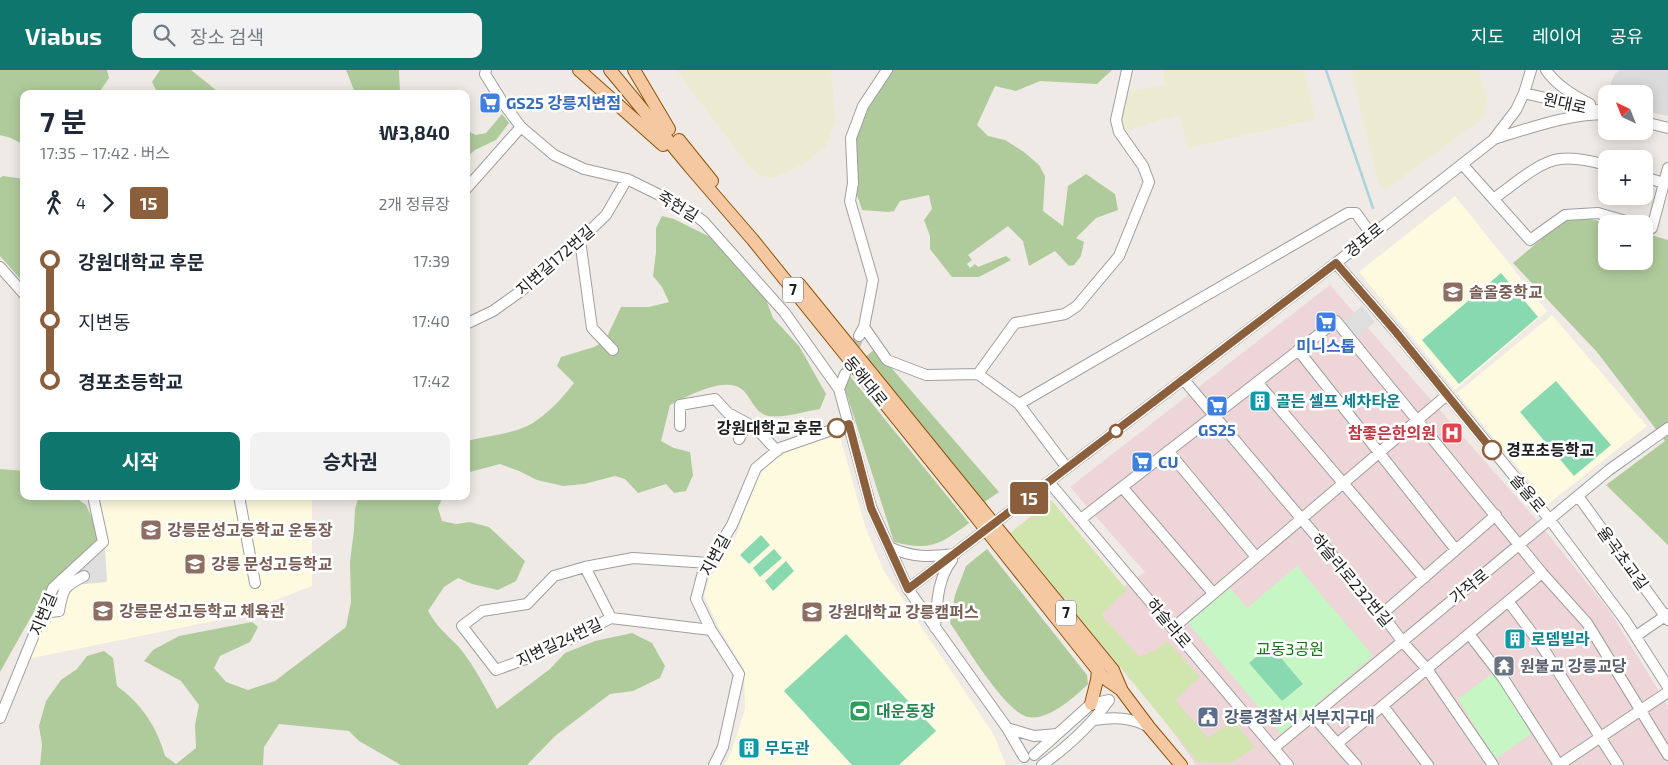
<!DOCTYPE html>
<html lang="ko">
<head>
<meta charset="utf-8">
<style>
  :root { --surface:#fff; --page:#f2f2f3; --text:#1f2937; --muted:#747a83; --accent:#0f766e }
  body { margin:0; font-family:"Exo 2","Noto Sans KR",sans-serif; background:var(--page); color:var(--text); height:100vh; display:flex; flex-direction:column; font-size:19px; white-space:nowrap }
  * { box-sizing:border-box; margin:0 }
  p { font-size:16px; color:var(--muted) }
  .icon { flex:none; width:28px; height:28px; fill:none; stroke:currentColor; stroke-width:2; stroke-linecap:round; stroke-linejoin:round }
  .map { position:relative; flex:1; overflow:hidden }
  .side { position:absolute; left:20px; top:20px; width:450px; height:410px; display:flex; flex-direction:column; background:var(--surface); border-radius:10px; box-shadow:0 2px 12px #0003 }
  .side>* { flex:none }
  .badge { padding:0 10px; border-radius:4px; font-size:18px; line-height:32px }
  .needle { width:32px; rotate:317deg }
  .controls { position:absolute; left:1598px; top:15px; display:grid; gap:10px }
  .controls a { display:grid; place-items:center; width:55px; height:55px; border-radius:10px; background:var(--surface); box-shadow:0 2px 12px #0003; font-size:25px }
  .map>.badge { position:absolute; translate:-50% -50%; box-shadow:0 0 0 2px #fff }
  .legs { display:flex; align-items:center; gap:8px; height:55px; padding:0 20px; font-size:16px }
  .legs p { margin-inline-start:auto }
  .overview { display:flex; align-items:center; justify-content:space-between; height:85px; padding:0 20px }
  h1 { font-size:28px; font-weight:700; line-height:38px }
  .primary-button { display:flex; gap:10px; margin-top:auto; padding:10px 20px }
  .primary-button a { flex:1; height:58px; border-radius:10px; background:var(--accent); color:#fff; font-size:20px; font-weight:700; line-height:58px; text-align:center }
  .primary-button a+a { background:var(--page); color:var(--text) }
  ul { padding:0 20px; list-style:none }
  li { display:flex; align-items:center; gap:18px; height:60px; font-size:19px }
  li i { display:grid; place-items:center; width:8px; height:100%; margin:0 6px; background:currentColor }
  li i::after { content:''; width:12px; height:12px; margin:-6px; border:4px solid; border-radius:50%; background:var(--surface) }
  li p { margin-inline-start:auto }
  li:first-child i { background:linear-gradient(#0000 50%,currentColor 0) }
  li:last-child i { background:linear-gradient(currentColor 50%,#0000 0) }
  header { display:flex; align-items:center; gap:30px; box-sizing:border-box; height:70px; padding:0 25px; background:var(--accent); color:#fff }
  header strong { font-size:24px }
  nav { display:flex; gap:28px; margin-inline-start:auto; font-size:18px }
  .search { width:350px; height:45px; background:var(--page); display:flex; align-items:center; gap:12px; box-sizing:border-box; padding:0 18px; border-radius:10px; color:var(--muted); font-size:19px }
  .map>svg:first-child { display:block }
  .residential { fill:#dcdbdb }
  .commercial { fill:#eed5d7 }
  .education { fill:#fdfadf }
  .farmland { fill:#ecebd1 }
  .grass { fill:#d0e6ae }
  .forest { fill:#afcb9c }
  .park { fill:#c6f6c4 }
  .pitch { fill:#88d9b0 }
  .parking { fill:#dedede }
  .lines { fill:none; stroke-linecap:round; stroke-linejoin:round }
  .stream { stroke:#a8d4da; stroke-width:2.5 }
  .minor-tunnel { stroke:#c5c1bd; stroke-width:10; stroke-dasharray:10 5; stroke-linecap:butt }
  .minor-casing { stroke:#9f9f9f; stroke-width:12 }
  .major-casing { stroke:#8f5309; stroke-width:14 }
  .minor { stroke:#fff; stroke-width:10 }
  .major { stroke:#f6c8a2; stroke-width:12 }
  .major-bridge-casing { stroke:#8f5309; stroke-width:14; stroke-linecap:butt }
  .major-bridge { stroke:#f6c8a2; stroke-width:12 }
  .line-1-casing { stroke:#fff; stroke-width:11 }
  .line-1 { stroke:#8b5e3c; stroke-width:8 }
  .stop-1-dot { fill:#fff; stroke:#8b5e3c; stroke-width:2.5 }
  .labels { text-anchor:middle; stroke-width:5; stroke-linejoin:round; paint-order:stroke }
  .shield { fill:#fff; stroke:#626262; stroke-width:1 }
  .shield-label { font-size:15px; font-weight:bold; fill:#1e1e1e }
  .shop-label { font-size:16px; font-weight:bold; fill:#366cbe; stroke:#fff; text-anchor:start }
  .street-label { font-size:16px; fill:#1e1e1e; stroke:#fff }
  .education-label { font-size:16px; font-weight:bold; fill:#785e54; stroke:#fff; text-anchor:start }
  .culture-label { font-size:16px; font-weight:bold; fill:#0d838f; stroke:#fff; text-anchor:start }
  .stop-label { font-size:16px; font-weight:bold; fill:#1e1e1e; stroke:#fff; text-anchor:end }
  .health-label { font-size:16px; font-weight:bold; fill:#be3a42; stroke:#fff; text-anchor:end }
  .park-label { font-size:16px; fill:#157612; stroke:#fff }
  .worship-label { font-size:16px; font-weight:bold; fill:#5b616d; stroke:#fff; text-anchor:start }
  .leisure-label { font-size:16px; font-weight:bold; fill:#27864d; stroke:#fff; text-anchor:start }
  .service-label { font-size:16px; font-weight:bold; fill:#4e5e75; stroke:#fff; text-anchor:start }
</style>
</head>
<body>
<header>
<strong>Viabus</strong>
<div class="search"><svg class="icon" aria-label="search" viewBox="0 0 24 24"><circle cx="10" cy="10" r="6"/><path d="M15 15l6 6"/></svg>장소 검색</div>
<nav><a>지도</a><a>레이어</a><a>공유</a></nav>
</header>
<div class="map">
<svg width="1668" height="695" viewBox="0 0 1668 695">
  <rect width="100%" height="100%" fill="#efeae5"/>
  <path class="residential" d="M1620,0H1668V46L1644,41V24H1611V12L1615,4Z"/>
  <path class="commercial" d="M1330,215L1534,447L1609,540L1668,636V695H1196L1194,692L1089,541L1145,502L1070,417Z"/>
  <path class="education" d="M1455,126L1547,241L1455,320L1359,202Z
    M1552,245L1647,356L1548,434L1457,323Z
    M839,363L866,459L884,501L994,665L1006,695H724L731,683L745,639L744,599L719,558L704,526L709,509L737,464L751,419L765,397L780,384Z
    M93,426H312V516L229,548L32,588L27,583L53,518L103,472Z"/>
  <path class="farmland" d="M676,0H831L836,51L826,76L802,95L773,108L760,106L748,95Z
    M1163,0H1304L1316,49L1188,78L1179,45L1126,60L1122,45L1130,21L1165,16Z
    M1351,0H1478L1488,32L1483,48L1388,118H1382L1378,113Z"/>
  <path class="grass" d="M1051,430L1127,520L1101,545L1139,587L1156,580L1167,571L1200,607L1175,630L1208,668L1233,651L1255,677L1232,693L1198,692L1010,463Z"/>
  <path class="forest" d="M0,0H107L109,8L98,24H24V75L11,68L0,65Z
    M160,0H191L221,24H158L152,12Z
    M346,0H399L400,22L402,24H352L354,20Z
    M889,0H1112L1097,14L1040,11L1016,21L995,16L977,55L988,66L1005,70L1024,82L1039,95L1045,106L1043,141L1063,156L1068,116L1086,104L1115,124L1118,140L1096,148L1076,168L1084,172L1081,186L1074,195L1069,196L1055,181L1029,196L1023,171L1008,156L968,185L972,190L967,194L970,198L975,194L978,197L1006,186L1011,190L979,207H952L930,179V166L924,150L932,139L929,125L900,131L894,141L888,142L862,140L855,119L853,68L865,36Z
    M502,44L509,53L496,70L475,80L466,88V60L476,65L486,63Z
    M3,106L24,109V213L0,186V108Z
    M662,146L674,149L714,169L765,227L773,248L799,276L826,324L820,339C806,341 775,351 763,344C753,339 749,323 740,318C722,307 686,327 670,335L661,371L674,378L690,382L693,405L686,421L674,423L666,414L638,423L625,409L615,406L584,414L563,416L537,410L519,401L500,394L466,403V371C483,367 501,365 517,360C540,353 559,332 574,313L557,296L561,287L594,277L605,271L621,237H649L669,232L662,217L653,206L656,182V158Z
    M1581,147L1612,154H1606V191H1644V163L1668,170V475L1606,415L1665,371L1597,282L1513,193L1562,152Z
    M875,279L999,422L983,433L863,289Z
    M849,305L969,453C940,475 930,481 894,472L845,319Z
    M0,399L24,401V426H73L86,435L103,472L45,522L0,602Z
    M359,426H443L438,438L442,451L456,454L470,452L489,457L525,491L516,511L498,520L472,514L458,508L444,517L428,541C437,557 446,564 458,576C472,592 487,620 497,639L550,599L565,583L595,571L632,563L652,573L665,596L660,608L633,621L610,624L555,666L527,695H401L359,671L349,661L279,654L264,677L263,695H40L42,675L39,656L46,631L61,610L77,599L87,586L104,581L113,588L117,616C141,633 157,657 165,686L176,694L196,678L195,655L199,635L181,611L144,591L153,580L179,566L252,552L258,557L250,572L220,586L214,598L226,612L248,620L275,611L346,557L351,532L350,492L354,460L355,439Z
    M987,479L1087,605L1088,614C1075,627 1045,654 1025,646C1002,637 966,576 950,553L955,525L966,496Z"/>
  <path class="park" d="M1297,496L1373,586L1281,664L1188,553L1230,518L1247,538Z
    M1494,602L1531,664L1495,689L1458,629Z"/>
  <path class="pitch" d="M1501,203L1538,247L1459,314L1422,270Z
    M1556,311L1611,375L1574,406L1520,342Z
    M761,465L770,475L749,494L740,485Z
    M774,479L782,488L760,507L753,498Z
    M786,491L794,501L773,521L765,511Z
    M846,564L936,661L899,695H852L784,621Z
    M1270,575L1303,614L1282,631L1249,593Z"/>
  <path class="parking" d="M1362,236L1375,252L1357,267L1344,251Z
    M105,479L107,512L63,516L100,481Z"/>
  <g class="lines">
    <path class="stream" d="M1326,0L1373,138"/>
    <path class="minor-tunnel" d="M845,304L859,266"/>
    <g class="minor-casing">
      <path id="minor" d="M486,0L485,4L503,33L521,57L554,85L584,99L627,109L686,138L704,152L785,243L839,319L871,437L908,519L1007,658L1024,687
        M1546,0C1556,15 1574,26 1590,34
        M1524,23L1598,40
        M1644,52L1668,58
        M1494,69C1530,58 1568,44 1606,44
        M1462,94L1530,170L1565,145L1598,143L1636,154
        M1644,107L1664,113
        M466,119L521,57
        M1493,129C1511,117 1539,91 1560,89C1575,87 1592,91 1606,95
        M1644,156L1652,158L1668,98
        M580,170L592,258L613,280
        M1336,193L1395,261L1550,450L1625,550L1668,617
        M0,197L24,224
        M466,254L493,241L521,221L579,171L606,145L627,109
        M864,257L887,290L926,305L978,304L1019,334L1067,398
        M859,266L864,257L873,210L850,131L853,113L851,68L863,36L887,0
        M1298,280L1456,480
        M978,304L1015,253L1065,244L1077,236L1119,186L1149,112L1143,96L1119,62L1116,50L1127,0
        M1184,310L1382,544L1402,571L1427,599L1493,695
        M1257,312L1424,508
        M839,319L845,304
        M1019,334L1348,143H1356L1371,164
        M680,356V335L715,329L728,343L756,358L777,381
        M739,369L747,353
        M1168,381L1256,487
        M1049,412L1288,695
        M1122,417L1213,523
        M239,426L255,513
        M1578,426L1668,550
        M1081,449L1336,251L1542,503L1587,553L1668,685
        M889,477C913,488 930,487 955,484
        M709,493L633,488L585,497L554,506L527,534L482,541L462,556L496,600L547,581L611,548L711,560
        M585,497L611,548
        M908,519L1336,193L1493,70L1516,40L1524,23L1531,0
        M1508,531L1541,575L1618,695
        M47,532L48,539L51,542L59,541C63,519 63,517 84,506
        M1382,544L1496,445
        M935,558C937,535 937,509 952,490
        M1173,558L1447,325
        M1469,564L1503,608L1559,695
        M1636,566L1668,544
        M1383,636L1428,695
        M1313,646L1356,695
        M0,648L53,518L103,472L93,426
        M1094,650C1114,647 1130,647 1149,657
        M1007,658L1034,666L1057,664
        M1338,673L1542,503
        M1274,678L1609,400L1668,358
        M1034,685L1091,634L1109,630C1091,655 1067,677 1042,695
        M714,695L723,677L739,604L711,560L696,529L703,502L732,455L756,398L780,378L849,354
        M1559,695L1668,622"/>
    </g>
    <g class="major-casing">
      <path id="major" d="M579,0L663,75
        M610,0L690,97L753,170L973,443
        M634,0L669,59
        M679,70L712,111
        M799,214L980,437
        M1006,469L1113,600L1122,621L1149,657L1181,695
        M998,475L1103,607L1120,619
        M1091,634L1097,610L1098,600"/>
    </g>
    <use href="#minor" class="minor"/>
    <use href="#major" class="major"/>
    <g class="major-bridge-casing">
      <path id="major-bridge" d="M980,437L1006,469
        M973,443L998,475"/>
    </g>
    <use href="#major-bridge" class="major-bridge"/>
  </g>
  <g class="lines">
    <g class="line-1-casing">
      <path id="line-1" d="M837,358L849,354L871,438L908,519L1336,193L1395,261L1492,380"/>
    </g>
    <use href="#line-1" class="line-1"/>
  </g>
  <defs>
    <g id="supermarket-square" transform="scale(1.125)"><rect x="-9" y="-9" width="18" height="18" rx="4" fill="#3f7fe0" stroke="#fff"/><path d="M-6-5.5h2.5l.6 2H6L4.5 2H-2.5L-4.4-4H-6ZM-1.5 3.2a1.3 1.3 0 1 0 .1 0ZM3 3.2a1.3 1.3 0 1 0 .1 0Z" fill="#fff"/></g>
    <g id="school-square" transform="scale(1.125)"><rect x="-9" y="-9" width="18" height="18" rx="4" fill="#8d6e63" stroke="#fff"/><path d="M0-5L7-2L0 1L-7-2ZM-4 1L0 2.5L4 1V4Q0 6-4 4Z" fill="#fff"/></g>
    <g id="building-square" transform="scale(1.125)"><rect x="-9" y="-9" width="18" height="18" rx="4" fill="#0f9aa8" stroke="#fff"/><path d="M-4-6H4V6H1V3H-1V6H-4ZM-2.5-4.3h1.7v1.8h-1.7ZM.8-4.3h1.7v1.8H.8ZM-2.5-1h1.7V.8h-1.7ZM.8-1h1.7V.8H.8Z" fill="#fff"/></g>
    <g id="hospital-square" transform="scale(1.125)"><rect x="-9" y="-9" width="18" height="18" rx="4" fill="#e0444e" stroke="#fff"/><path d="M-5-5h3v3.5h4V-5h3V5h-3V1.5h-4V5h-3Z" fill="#fff"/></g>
    <g id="university-square" transform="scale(1.125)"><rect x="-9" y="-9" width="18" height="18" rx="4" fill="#8d6e63" stroke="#fff"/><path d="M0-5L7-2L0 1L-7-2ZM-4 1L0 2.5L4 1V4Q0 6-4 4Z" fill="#fff"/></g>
    <g id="temple-square" transform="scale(1.125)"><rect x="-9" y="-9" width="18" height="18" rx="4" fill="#6b7280" stroke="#fff"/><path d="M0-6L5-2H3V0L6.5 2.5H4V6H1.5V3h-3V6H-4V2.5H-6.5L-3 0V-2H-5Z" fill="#fff"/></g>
    <g id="stadium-square" transform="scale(1.125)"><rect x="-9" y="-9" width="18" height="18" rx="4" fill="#2e9e5b" stroke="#fff"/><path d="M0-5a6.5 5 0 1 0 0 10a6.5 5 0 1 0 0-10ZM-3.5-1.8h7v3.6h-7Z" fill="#fff"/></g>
    <g id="civic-square" transform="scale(1.125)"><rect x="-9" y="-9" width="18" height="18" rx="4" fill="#5c6f8a" stroke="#fff"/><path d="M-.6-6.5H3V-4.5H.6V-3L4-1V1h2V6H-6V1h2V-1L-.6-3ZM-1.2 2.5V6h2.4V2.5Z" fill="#fff"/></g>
  </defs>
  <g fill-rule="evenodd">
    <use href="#supermarket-square" x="490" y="33"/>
    <use href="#school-square" x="1453" y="222"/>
    <use href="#supermarket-square" x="1326" y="252"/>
    <use href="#building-square" x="1260" y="331"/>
    <use href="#supermarket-square" x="1217" y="336"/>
    <use href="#hospital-square" x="1452" y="363"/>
    <use href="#supermarket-square" x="1142" y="392"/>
    <use href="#school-square" x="151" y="460"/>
    <use href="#school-square" x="195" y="494"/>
    <use href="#school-square" x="103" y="541"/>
    <use href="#university-square" x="812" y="542"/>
    <use href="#building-square" x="1515" y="569"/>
    <use href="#temple-square" x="1504" y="596"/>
    <use href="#stadium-square" x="860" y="641"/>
    <use href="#civic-square" x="1208" y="647"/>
    <use href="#building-square" x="749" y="678"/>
  </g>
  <g class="stop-1-dot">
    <circle cx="837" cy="358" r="9"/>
    <circle cx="1116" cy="361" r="6"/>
    <circle cx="1492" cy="380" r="9"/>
  </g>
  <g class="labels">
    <g class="shield">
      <rect x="783" y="207.5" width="20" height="25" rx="4"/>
      <rect x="1056" y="530.5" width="20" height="25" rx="4"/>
    </g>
    <g class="shield-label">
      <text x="793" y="225">7</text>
      <text x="1066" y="548">7</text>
    </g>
    <g class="shop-label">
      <text x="506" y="39">GS25 강릉지변점</text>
      <text x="1326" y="282" text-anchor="middle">미니스톱</text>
      <text x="1217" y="366" text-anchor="middle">GS25</text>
      <text x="1158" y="398">CU</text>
    </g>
    <g class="street-label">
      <text transform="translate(1565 33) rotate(13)" y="6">원대로</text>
      <text transform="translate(678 136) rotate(31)" y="6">죽헌길</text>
      <text transform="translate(1364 170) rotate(-39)" y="6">경포로</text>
      <text transform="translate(555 190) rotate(-41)" y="6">지변길172번길</text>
      <text transform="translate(866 311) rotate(51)" y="6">동해대로</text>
      <text transform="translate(1528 423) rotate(50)" y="6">솔올로</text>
      <text transform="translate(715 485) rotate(-61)" y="6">지변길</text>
      <text transform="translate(1623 488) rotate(54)" y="6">율곡초교길</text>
      <text transform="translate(1352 510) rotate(50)" y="6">하슬라로232번길</text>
      <text transform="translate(1469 516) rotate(-39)" y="6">가작로</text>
      <text transform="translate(43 544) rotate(-67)" y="6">지변길</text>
      <text transform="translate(1169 553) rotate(50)" y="6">하슬라로</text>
      <text transform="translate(559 572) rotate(-25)" y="6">지변길24번길</text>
    </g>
    <g class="education-label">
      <text x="1469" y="228">솔올중학교</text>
      <text x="167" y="466">강릉문성고등학교 운동장</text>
      <text x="211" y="500">강릉 문성고등학교</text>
      <text x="119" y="547">강릉문성고등학교 체육관</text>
      <text x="828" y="548">강원대학교 강릉캠퍼스</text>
    </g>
    <g class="culture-label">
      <text x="1276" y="337">골든 셀프 세차타운</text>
      <text x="1531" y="575">로뎀빌라</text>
      <text x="765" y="684">무도관</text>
    </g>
    <g class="stop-label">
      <text x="823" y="364">강원대학교 후문</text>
      <text x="1506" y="386" text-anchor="start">경포초등학교</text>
    </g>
    <g class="health-label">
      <text x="1436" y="369">참좋은한의원</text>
    </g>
    <g class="park-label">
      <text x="1290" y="585">교동3공원</text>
    </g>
    <g class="worship-label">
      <text x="1520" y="602">원불교 강릉교당</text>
    </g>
    <g class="leisure-label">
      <text x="876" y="647">대운동장</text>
    </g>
    <g class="service-label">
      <text x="1224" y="653">강릉경찰서 서부지구대</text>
    </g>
  </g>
</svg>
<div class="controls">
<a><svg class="needle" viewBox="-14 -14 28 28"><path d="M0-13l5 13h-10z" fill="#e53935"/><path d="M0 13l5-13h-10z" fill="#747a83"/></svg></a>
<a>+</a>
<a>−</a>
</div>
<b class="badge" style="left:1029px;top:428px;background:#8b5e3c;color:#fff">15</b>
<section class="side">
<div class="overview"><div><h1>7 분</h1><p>17:35 – 17:42 · 버스</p></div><b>₩3,840</b></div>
<div class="legs"><svg class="icon" aria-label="walk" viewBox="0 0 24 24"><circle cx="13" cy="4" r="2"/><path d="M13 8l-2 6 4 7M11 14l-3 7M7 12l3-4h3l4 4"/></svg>4<svg class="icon" aria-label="forward" viewBox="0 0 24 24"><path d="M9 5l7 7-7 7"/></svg><b class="badge" style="background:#8b5e3c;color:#fff">15</b><p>2개 정류장</p></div>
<ul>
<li><i style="color:#8b5e3c"></i><b>강원대학교 후문</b><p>17:39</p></li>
<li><i style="color:#8b5e3c"></i><span>지변동</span><p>17:40</p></li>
<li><i style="color:#8b5e3c"></i><b>경포초등학교</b><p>17:42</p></li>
</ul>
<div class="primary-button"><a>시작</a><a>승차권</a></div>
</section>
</div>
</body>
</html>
